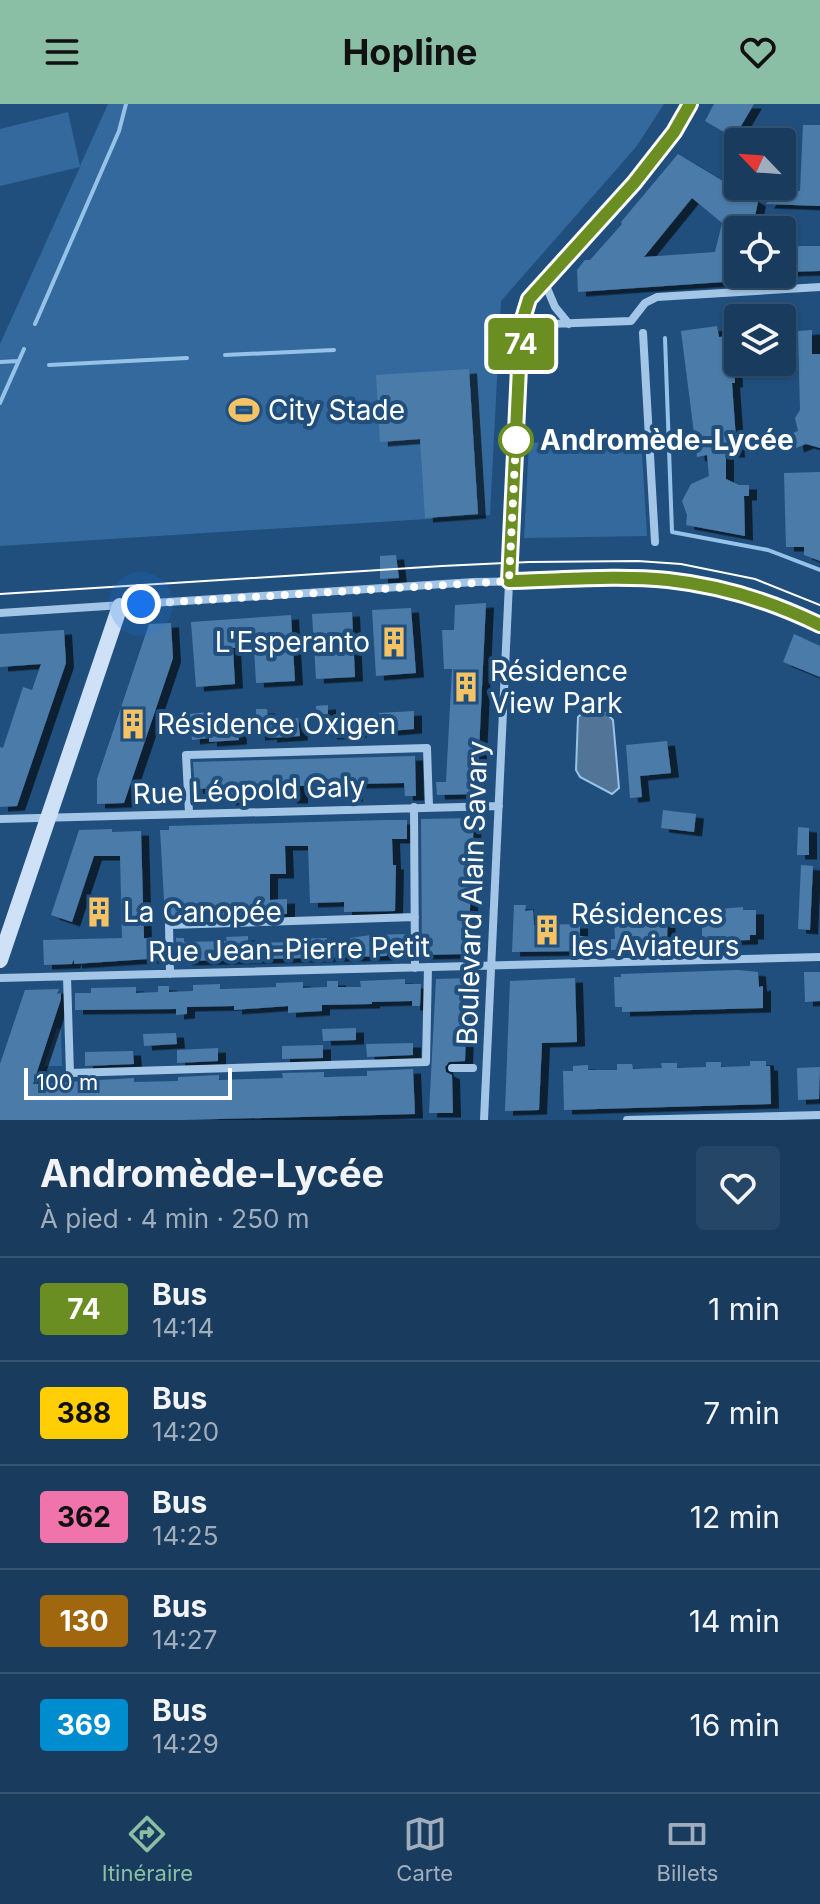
<!DOCTYPE html>
<html lang="fr">
<head>
<meta charset="utf-8">
<style>
  :root { --surface:#183b5e; --page:#254667; --text:#f1f3f6; --muted:#9fadbc; --line:#365573; --accent:#8abfa5 }
  body { margin:0; font-family:Inter,sans-serif; background:var(--page); color:var(--text); height:100vh; display:flex; flex-direction:column; font-size:30px; white-space:nowrap }
  * { box-sizing:border-box; margin:0 }
  p { font-size:26px; color:var(--muted) }
  .icon { flex:none; width:44px; height:44px; fill:none; stroke:currentColor; stroke-width:2; stroke-linecap:round; stroke-linejoin:round }
  .map { position:relative; height:1016px; overflow:hidden }
  .drawer { display:flex; flex-direction:column; background:var(--surface); flex:1 }
  .drawer>* { flex:none }
  .badge { padding:0 16px; border-radius:6px; font-size:28px; line-height:52px }
  .needle { width:52px; rotate:295deg }
  .controls { position:absolute; left:724px; top:24px; display:grid; gap:16px }
  .controls a { display:grid; place-items:center; width:72px; height:72px; border-radius:8px; background:var(--surface); box-shadow:0 2px 6px #0004,0 0 0 2px var(--line); font-size:40px }
  .scale { position:absolute; left:24px; bottom:20px; width:208px; box-sizing:border-box; padding-left:8px; border:4px solid #fff; border-top:0; font-size:22px; line-height:28px; white-space:nowrap; color:#fff; -webkit-text-stroke:6px #204f7e; paint-order:stroke }
  .you { position:absolute; width:40px; height:40px; margin:-20px; border:6px solid #fff; border-radius:50%; background:#1a73e8; box-shadow:0 0 0 12px #1a73e833 }
  .map>.badge { position:absolute; translate:-50% -50%; box-shadow:0 0 0 4px #fff }
  .round { display:grid; place-items:center; flex:none; width:84px; height:84px; border-radius:8px; background:var(--page) }
  .overview { display:flex; align-items:center; justify-content:space-between; height:136px; padding:0 40px }
  h1 { font-size:38px; font-weight:700; line-height:60px }
  ul { padding:0; list-style:none }
  li { display:flex; align-items:center; gap:24px; height:104px; padding:0 40px; border-top:2px solid var(--line) }
  li div { flex:1 }
  li b { display:block; font-size:30px }
  li em { font-style:normal }
  li .badge { min-width:88px; font-weight:700; text-align:center }
  header { display:flex; justify-content:space-between; align-items:center; height:104px; padding:0 40px; background:var(--accent); color:#111; font-size:36px; font-weight:700 }
  .tabs { display:flex; justify-content:space-around; align-items:center; height:112px; border-top:2px solid var(--line); background:var(--surface); font-size:22px; color:var(--muted) }
  .tabs a { display:grid; justify-items:center; gap:4px }
  .tabs .selected { color:var(--accent) }
  .map>svg:first-child { display:block }
  .green { fill:#33699c }
  .water { fill:#517497; stroke:#97c2e8; stroke-width:2 }
  .lines { fill:none; stroke-linecap:round; stroke-linejoin:round }
  .stream { stroke:#97c2e8; stroke-width:4 }
  .building { fill:#4c7ba9; fill-rule:evenodd; filter:url(#shadow) }
  .street { stroke:#a3c6e7; stroke-width:8 }
  .secondary { stroke:#cee1f6; stroke-width:16 }
  .tram { stroke:#fff; stroke-width:2 }
  .line-casing { stroke:#fff; stroke-width:18 }
  .line { stroke:#6b8e23; stroke-width:12 }
  .walk { stroke:#fff; stroke-width:8; stroke-dasharray:0 14.4 }
  .stop-dot { fill:#fff; stroke:#6b8e23; stroke-width:4 }
  .labels { text-anchor:middle; stroke-width:8; stroke-linejoin:round; paint-order:stroke }
  .poi-label { font-size:28px; fill:#fff; stroke:#204f7e; text-anchor:start }
  .stop-label { font-size:28px; font-weight:bold; fill:#fff; stroke:#204f7e; text-anchor:start }
  .street-label { font-size:28px; fill:#fff; stroke:#204f7e }
</style>
</head>
<body>
<header><svg class="icon" aria-label="menu" viewBox="0 0 24 24"><path d="M4 6h16M4 12h16M4 18h16"/></svg>Hopline<svg class="icon" aria-label="heart" viewBox="0 0 24 24"><path d="M12 20l-8-8c-3-5 5-10 8-4 3-6 11-1 8 4z"/></svg></header>
<div class="map">
<svg width="820" height="1016" viewBox="0 0 820 1016">
  <defs>
    <filter id="shadow"><feDropShadow dx="8" dy="4.5" stdDeviation="0" flood-color="#0009"/></filter>
  </defs>
  <rect width="100%" height="100%" fill="#204f7e"/>
  <path class="green" d="M108,0H664L636,43L501,197L490,411L0,442V240L80,63L0,82V25L68,8L80,62Z
    M641,333L647,432L524,434L529,339Z
    M57,924L61,925L62,962H44Z"/>
  <path class="water" d="M584,608L606,609L613,616L619,684L612,690L580,673L576,666L578,613Z"/>
  <g class="lines">
    <path class="stream" d="M35,220L119,27L126,0
      M665,234L672,428L768,446L820,466
      M225,251L334,246
      M0,258L18,257
      M49,261L187,254
      M0,299L24,245"/>
  </g>
  <path class="building" d="M714,0H754L734,34L705,17Z
    M803,21H820V102L766,100L775,86L800,87Z
    M678,50L758,98L752,126H738V177L578,188L577,166L585,156H590L622,120L621,118ZM692,94L722,119L715,148L644,153Z
    M802,142H820V167L782,168V143Z
    M717,222L719,233L733,232L735,279H732L737,349H726V375L739,381H749V392H744L745,432L686,421L687,411L682,397L691,380L709,372L707,351L697,353L681,227Z
    M812,226V250H820V344L806,340L796,344L793,329L798,327L795,314L800,306L798,227Z
    M469,265L478,410L425,414L420,335L380,338L376,271Z
    M820,368V457L804,451V443H786L784,369Z
    M396,451L399,474L380,475V452Z
    M486,499L477,690L437,691L436,678H446L452,565H444L442,526H454L455,501Z
    M411,504L416,569L376,572L372,506Z
    M352,508L355,573L316,575L312,510Z
    M291,511L295,577L256,579L254,543L233,544L235,580L196,583L191,518Z
    M171,519L173,554L124,699L97,700V675L149,520Z
    M64,526L66,559L17,702L0,703V643L3,644L23,583L32,586L41,560L0,563V530Z
    M794,530L820,542V573L783,558Z
    M328,601V613L358,611L359,629L329,631V627L317,628L316,602Z
    M256,605H267L268,616L298,614L300,632L269,634V631L257,632Z
    M414,607V625L390,627L389,623L379,624V609Z
    M207,608L208,620L238,618L239,636L209,638V634L192,636L190,610Z
    M667,637L671,669L640,672L642,693L630,694L626,641Z
    M415,652L416,692H405L404,679L354,680L355,693L344,694L343,681L300,682V695H289V682L239,684V696L228,697V684L195,685L193,658Z
    M663,706L696,710L694,728L661,724Z
    M474,714L468,850L422,851L421,715Z
    M385,716H407V735H392L393,761H396L395,807L344,808V798L310,799L308,742H285L286,770H270V796L287,795V810L165,813L160,726H169V722Z
    M798,723L809,724V751H797Z
    M112,725V728L141,727L144,834L162,835L163,854L74,860V855L72,860L44,861L43,836L122,834L120,752H94L72,818L51,811L79,726Z
    M801,761L813,762L810,826L798,825Z
    M514,801H526L525,807L533,806L534,821L580,820V832H585V847L512,848Z
    M743,803V806H756V831H750V836L721,837V843L699,844V832H702V811H708V806Z
    M634,806H656V809L668,808L667,838L634,839V845L611,846V835H615L614,813H620V808Z
    M408,830V847L387,848V852L184,857V854H177L176,834H184V838L227,837L226,833L248,832V839L299,838V835L327,834V837L350,836V834L371,831Z
    M738,866L758,868L759,883L763,882V904L622,908V903H615L614,873H621V870Z
    M804,868H820V897L805,898Z
    M468,874L465,957L449,958L445,963L446,968L452,971L453,1009H429L436,875Z
    M575,874L577,938L542,939L539,1006L505,1007L510,877Z
    M405,875V880H421L420,902H412V897L372,898V900L322,901V907L288,909V902L234,906V902L187,903V910L176,911V905L75,906V889H91V884L136,883V889L158,888V882H169V888L193,887V881L220,880V885L254,884L276,883V879L303,878V884L327,883V877H338V883H361L360,877Z
    M59,885L57,890L61,889V895L33,980L134,974V978L178,977V973L219,971V976L283,974L282,969L324,968V973L362,972H367V967L413,965L415,1010L183,1016H0V960L25,886Z
    M356,924V936L323,937L322,925Z
    M176,929L177,940L144,942L143,930Z
    M413,939V951L367,953L366,940Z
    M323,941V954L282,955V942Z
    M218,944V957L177,959V946Z
    M133,947L134,960L85,962V948Z
    M750,957H766V962H770L771,1000L564,1006L563,967H573V962L588,961V966H617V960H632L633,965L662,964L661,959H677V964L706,963V958H721V963L750,962Z
    M820,963L819,995L798,996L797,964Z"/>
  <g class="lines">
    <path class="street" d="M544,177L555,203L569,220
      M521,221L631,217L645,199L657,193L820,183
      M643,229L655,438
      M0,509L474,478L665,476L721,484L755,493L820,521
      M414,703L415,864
      M189,709L186,651L427,644L429,703
      M0,715L499,702
      M170,870L169,821L415,813
      M67,873L70,969L426,958L428,863
      M0,874L820,853
      M452,964H473
      M484,1016L521,221C530,180 570,148 598,118C632,81 667,44 690,0
      M627,1016L820,1011"/>
    <path class="secondary" d="M0,856L120,502"/>
    <path class="tram" d="M0,490L442,462L529,458L638,457L681,460L755,475L820,501"/>
  </g>
  <g class="lines">
    <g class="line-casing">
      <path id="line" d="M690,0L674,28L634,79L529,195L521,221L509,477C562,476 616,471 668,476C723,482 771,497 820,521"/>
    </g>
    <use href="#line" class="line"/>
    <path class="walk" d="M141,500L509,477L516,336"/>
  </g>
  <defs>
    <g id="stadium-bare" transform="scale(2.4)"><path d="M0-5a6.5 5 0 1 0 0 10a6.5 5 0 1 0 0-10ZM-3.5-1.8h7v3.6h-7Z" fill="#f5c264" stroke="#204f7e" stroke-width="2.5" paint-order="stroke"/></g>
    <g id="building-bare" transform="scale(2.4)"><path d="M-4-6H4V6H1V3H-1V6H-4ZM-2.5-4.3h1.7v1.8h-1.7ZM.8-4.3h1.7v1.8H.8ZM-2.5-1h1.7V.8h-1.7ZM.8-1h1.7V.8H.8Z" fill="#f5c264" stroke="#204f7e" stroke-width="2.5" paint-order="stroke"/></g>
  </defs>
  <g fill-rule="evenodd">
    <use href="#stadium-bare" x="244" y="306"/>
    <use href="#building-bare" x="394" y="538"/>
    <use href="#building-bare" x="466" y="583"/>
    <use href="#building-bare" x="133" y="620"/>
    <use href="#building-bare" x="99" y="808"/>
    <use href="#building-bare" x="547" y="826"/>
  </g>
  <circle class="stop-dot" cx="516" cy="336" r="16"/>
  <g class="labels">
    <g class="poi-label">
      <text x="268" y="316">City Stade</text>
      <text x="370" y="548" text-anchor="end">L'Esperanto</text>
      <text x="490" y="577">Résidence<tspan x="490" dy="32">View Park</tspan></text>
      <text x="157" y="630">Résidence Oxigen</text>
      <text x="123" y="818">La Canopée</text>
      <text x="571" y="820">Résidences<tspan x="571" dy="32">les Aviateurs</tspan></text>
    </g>
    <g class="stop-label">
      <text x="540" y="346">Andromède-Lycée</text>
    </g>
    <g class="street-label">
      <text transform="translate(249 686) rotate(-2)" y="10">Rue Léopold Galy</text>
      <text transform="translate(472 789) rotate(-88)" y="10">Boulevard Alain Savary</text>
      <text transform="translate(289 845) rotate(-1)" y="10">Rue Jean-Pierre Petit</text>
    </g>
  </g>
</svg>
<div class="controls">
<a><svg class="needle" viewBox="-14 -14 28 28"><path d="M0-13l5 13h-10z" fill="#e53935"/><path d="M0 13l5-13h-10z" fill="#9fadbc"/></svg></a>
<a><svg class="icon" aria-label="locate" viewBox="0 0 24 24"><circle cx="12" cy="12" r="6"/><path d="M12 2v4M12 18v4M2 12h4M18 12h4"/></svg></a>
<a><svg class="icon" aria-label="layers" viewBox="0 0 24 24"><path d="M12 4l9 5-9 5-9-5zM3 14l9 5 9-5"/></svg></a>
</div>
<div class="scale">100 m</div>
<div class="you" style="left:141px;top:500px"></div>
<b class="badge" style="left:521px;top:240px;background:#6b8e23;color:#fff">74</b>
</div>
<section class="drawer">
<div class="overview"><div><h1>Andromède-Lycée</h1><p>À pied · 4 min · 250 m</p></div><a class="round"><svg class="icon" aria-label="heart" viewBox="0 0 24 24"><path d="M12 20l-8-8c-3-5 5-10 8-4 3-6 11-1 8 4z"/></svg></a></div>
<ul>
<li><span class="badge" style="background:#6b8e23;color:#fff">74</span><div><b>Bus</b><p>14:14</p></div><em>1 min</em></li>
<li><span class="badge" style="background:#ffce05;color:#111">388</span><div><b>Bus</b><p>14:20</p></div><em>7 min</em></li>
<li><span class="badge" style="background:#f073ab;color:#111">362</span><div><b>Bus</b><p>14:25</p></div><em>12 min</em></li>
<li><span class="badge" style="background:#a0670f;color:#fff">130</span><div><b>Bus</b><p>14:27</p></div><em>14 min</em></li>
<li><span class="badge" style="background:#008dcf;color:#fff">369</span><div><b>Bus</b><p>14:29</p></div><em>16 min</em></li>
</ul>
</section>
<nav class="tabs">
<a class="selected"><svg class="icon" aria-label="directions" viewBox="0 0 24 24"><path d="M12 3l9 9-9 9-9-9zM9 14v-3h6M13 9l2 2-2 2"/></svg>Itinéraire</a>
<a><svg class="icon" aria-label="map" viewBox="0 0 24 24"><path d="M3 6l6-2 6 2 6-2v14l-6 2-6-2-6 2zM9 4v14M15 6v14"/></svg>Carte</a>
<a><svg class="icon" aria-label="tickets" viewBox="0 0 24 24"><path d="M3 7h18v10H3zM15 7v10"/></svg>Billets</a>
</nav>
</body>
</html>
